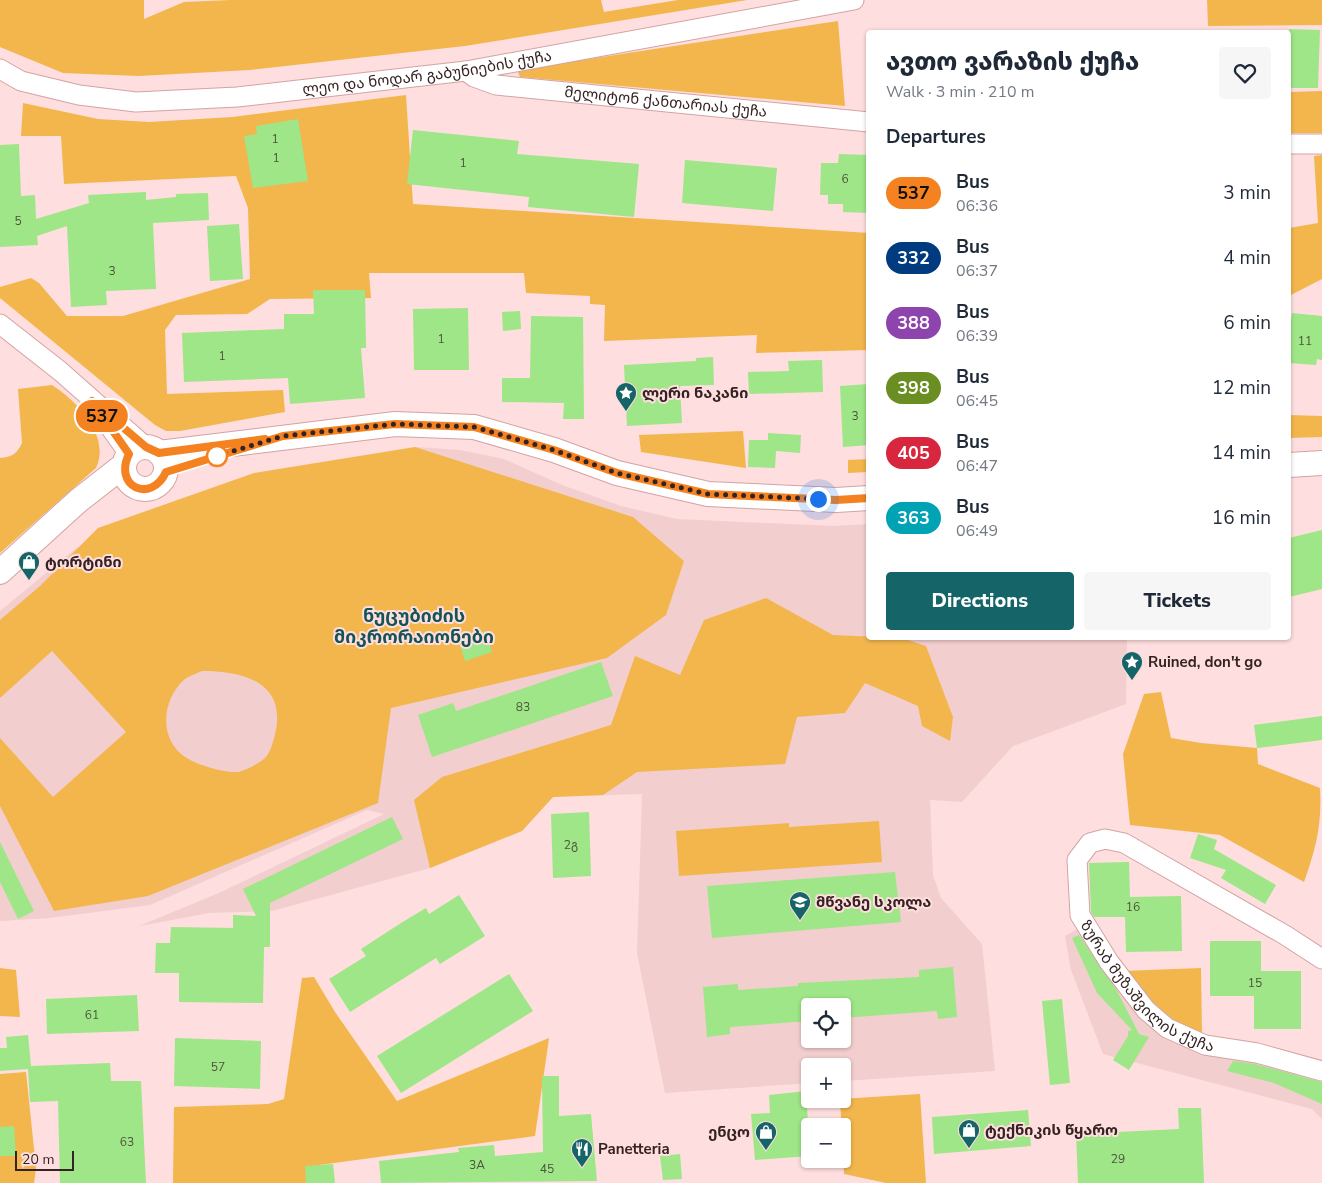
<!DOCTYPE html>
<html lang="en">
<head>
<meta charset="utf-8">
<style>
  :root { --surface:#fff; --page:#f6f6f7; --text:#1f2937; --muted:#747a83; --accent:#156467 }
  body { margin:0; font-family:"Nunito Sans","Noto Sans Georgian",sans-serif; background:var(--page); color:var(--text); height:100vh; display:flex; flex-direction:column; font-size:19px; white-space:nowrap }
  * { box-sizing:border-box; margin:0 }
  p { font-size:16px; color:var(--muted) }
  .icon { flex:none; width:28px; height:28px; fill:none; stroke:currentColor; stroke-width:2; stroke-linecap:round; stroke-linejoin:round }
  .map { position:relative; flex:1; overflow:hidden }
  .sheet { position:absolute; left:866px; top:30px; width:425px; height:610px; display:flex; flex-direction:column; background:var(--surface); border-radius:5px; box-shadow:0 1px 4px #0004 }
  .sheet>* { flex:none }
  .badge { padding:0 10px; border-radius:16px; font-size:18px; line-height:32px }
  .controls { position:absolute; left:801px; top:998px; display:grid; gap:10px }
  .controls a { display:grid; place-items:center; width:50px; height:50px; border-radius:5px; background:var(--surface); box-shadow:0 1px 4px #0004; font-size:25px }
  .scale { position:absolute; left:15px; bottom:12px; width:59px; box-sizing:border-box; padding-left:5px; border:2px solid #352222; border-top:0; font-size:14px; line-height:18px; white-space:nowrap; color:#352222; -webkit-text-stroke:4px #fedede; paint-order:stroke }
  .you { position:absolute; width:25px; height:25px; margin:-12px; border:4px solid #fff; border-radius:50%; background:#1a73e8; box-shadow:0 0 0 8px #1a73e833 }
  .map>.badge { position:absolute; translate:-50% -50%; box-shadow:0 0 0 2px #fff }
  h2 { padding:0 20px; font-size:19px; line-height:45px }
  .round { display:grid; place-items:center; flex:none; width:52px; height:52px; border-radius:5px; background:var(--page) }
  .headline { display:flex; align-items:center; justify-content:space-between; height:85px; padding:0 20px }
  h1 { font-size:24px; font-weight:800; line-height:38px }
  .action { display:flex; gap:10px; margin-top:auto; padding:10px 20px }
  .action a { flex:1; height:58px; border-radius:5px; background:var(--accent); color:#fff; font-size:20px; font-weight:800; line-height:58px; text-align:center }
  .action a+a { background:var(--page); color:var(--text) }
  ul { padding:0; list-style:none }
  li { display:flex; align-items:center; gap:15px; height:65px; padding:0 20px }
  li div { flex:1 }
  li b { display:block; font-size:19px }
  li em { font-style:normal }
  li .badge { min-width:55px; font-weight:700; text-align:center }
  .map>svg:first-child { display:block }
  .built { fill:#f3cece; fill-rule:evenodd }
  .green { fill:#f2b64d; fill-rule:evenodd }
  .building { fill:#9ee687 }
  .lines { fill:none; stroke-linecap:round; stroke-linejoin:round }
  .minor-casing { stroke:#d4a3a3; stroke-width:21 }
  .major-casing { stroke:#d4a3a3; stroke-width:26 }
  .minor { stroke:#fff; stroke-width:19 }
  .major { stroke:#fff; stroke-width:24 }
  .line-casing { stroke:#fff; stroke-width:11 }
  .line { stroke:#f58220; stroke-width:8 }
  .walk { stroke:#352222; stroke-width:5; stroke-dasharray:0 9 }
  .stop-dot { fill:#fff; stroke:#f58220; stroke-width:2.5 }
  .labels { text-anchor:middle; stroke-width:4; stroke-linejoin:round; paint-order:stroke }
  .number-label { font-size:12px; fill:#4f533b }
  .street-label { font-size:15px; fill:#352222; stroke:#fedede }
  .poi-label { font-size:15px; font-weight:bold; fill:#352222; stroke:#fedede; text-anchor:start }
  .quarter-label { font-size:18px; font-weight:bold; fill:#165355; stroke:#fedede }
</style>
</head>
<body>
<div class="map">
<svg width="1322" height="1183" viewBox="0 0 1322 1183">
  <rect width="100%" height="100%" fill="#fedede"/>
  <path class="built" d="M415,447L460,450L504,459L562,485L621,506L677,519L833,526L869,524V638H1127L1126,704L1013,746L962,802L930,800L933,875L941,898L982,944L995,1071L843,1081L842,1066H810V1083L665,1093L637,953L642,794L553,797L522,831L430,868L272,911L209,913L139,926L219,893L384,814L367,810L150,905L50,918L0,921V611L75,549L152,513ZM810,1006H842V1039H810Z
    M1083,926L1180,1042L1322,1077V1119L1312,1109L1103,1054L1071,970L1065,936Z"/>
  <path class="green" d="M0,0H144V19L184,2L231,0H601L604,12L678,0H747L465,46L250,70L139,76L63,73L0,47Z
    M1207,0H1322V25L1208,26Z
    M838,21L845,106L520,77L517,70Z
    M1322,91V133H1289V92Z
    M406,95L413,204L869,233V350L756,353L757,335L604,341L605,305L590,304V296L526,293L524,273H369L371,298L270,299L247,314L176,315L165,330L167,394L283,390L285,412L180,431H166L155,425L0,298V287L31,278L39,283L67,316H123L250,279L248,208L236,176L64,184L61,136H21L23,103L98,119L149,122L232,117Z
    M1322,155V279L1289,296V228L1318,223L1314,156Z
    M52,385C77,401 111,436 96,468L0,553V458C12,457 17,454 22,443L18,389Z
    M1289,415L1322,416V437L1289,438Z
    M743,431L746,468L641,452L639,435Z
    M415,447L633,517L684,561L666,615L607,658L391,708L378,803L148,896L54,911L0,806V738L53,797L126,732L52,651L0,698V620L40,586L98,528L254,473ZM202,671C241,671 285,681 276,730C274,739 271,752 265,758C259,763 245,771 238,772C222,773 188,763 178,751C159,731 164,697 185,679C189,676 196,674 202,671Z
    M869,459V472L848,473V460Z
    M766,598L833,635L902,638L926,646L953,717L950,741L922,726L918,706L865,683L845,713L797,717L785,764L637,772L603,795L553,797L522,831L430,868L414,800L442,777L611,725L635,656L680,675L704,620Z
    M1161,692L1171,738L1201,743L1257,748L1258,764L1320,788C1322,825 1316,848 1304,882L1220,835L1130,825L1123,754L1144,694Z
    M879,821L882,862L679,876L676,831L789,823V827Z
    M0,968L16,970L20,1017L0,1016Z
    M1201,968L1202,1035C1170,1024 1145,994 1122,971Z
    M314,977L335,1012L397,1101L549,1038L535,1136L319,1165L315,1183H173L174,1107L268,1104L284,1099L302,978Z
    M26,1072L36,1168L34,1183H0V1074Z
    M920,1094L926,1183H886L844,1174L840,1099Z"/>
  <path class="building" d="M1289,29L1320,30L1318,88H1289Z
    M298,119L308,181L253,188L244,136L257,134L256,126Z
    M413,130L519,141L517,154L639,164L634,217L528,207L529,197L407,184Z
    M19,144L21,196L35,195L36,219L89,203L88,195L146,192V200L176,197V194L208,193L209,220L153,223L156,289L106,291L107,305L71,307L67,226L37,236L38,245L0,247V145Z
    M839,154L869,155V213L843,212V204H828V195H820L821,163H838Z
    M685,160L777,168L773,211L682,203Z
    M239,224L243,279L210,281L207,226Z
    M313,290H365L366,348H361L365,398L290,404L288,378L184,382L182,333L284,329V314H314Z
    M468,308L469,370H414L413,309Z
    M520,311L521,329L503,331L502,312Z
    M1292,313L1322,316V360L1317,359L1316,365L1289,363V322H1291Z
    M531,316L583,317L584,419H563L564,403L502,402V378H530Z
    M713,357L714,385L680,386L682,423L627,426L624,365L696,361V358Z
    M822,360L823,392L749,394L748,372L789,371L788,361Z
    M869,384V445L843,447L840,386Z
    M768,433L801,435L800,453L776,451L775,468L748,467L749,440H768Z
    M1322,530V589L1289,597V538Z
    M485,631L492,652L465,661L458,639Z
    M601,662L613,696L432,757L418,715L453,703L456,711Z
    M1322,716V740L1257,748L1254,725Z
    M589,812L591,876L553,878L551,814Z
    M392,817L403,839L270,903V947H264L263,1003L179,1002V973H155L156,943H170L171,927L233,928V915L256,916L243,889Z
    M1198,834L1217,840L1214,849L1276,885L1265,904L1221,878L1226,870L1190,858Z
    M0,842L34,911L18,919L0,882Z
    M1129,862L1130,897L1181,896L1182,951L1126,952L1125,917H1094L1091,912L1089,863Z
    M895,872L901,922L712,938L707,886Z
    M459,895L485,936L440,964L436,958L350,1012L329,979L366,956L361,949L401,923L426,908L429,914Z
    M1079,935L1116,989L1139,1034L1149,1037L1129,1070L1113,1060L1128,1036V1031L1132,1030L1097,993L1072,938Z
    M1210,941H1261V971H1301V1029H1254V996H1210Z
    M953,967L957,1017L938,1019L937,1011L842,1018V1006H810V1021L730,1027V1034L707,1037L703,987L738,984V990L798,986V983L919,977V970Z
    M509,974L533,1011L401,1093L377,1056Z
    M137,995L139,1031L47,1034L46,999Z
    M1062,999L1070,1083L1050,1085L1042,1001Z
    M28,1035L31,1066L110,1063L111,1081H141L146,1183H60L58,1101L30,1102L28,1069L0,1071V1048H7L6,1037Z
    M175,1038L261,1041L260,1089L174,1086Z
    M1233,1061L1255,1064L1322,1082V1104L1274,1083L1227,1071Z
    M542,1076H559V1116L591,1114L597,1181L381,1183L379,1161L459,1152L458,1148L494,1145L495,1156L543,1152Z
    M806,1091L810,1156L755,1160L751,1114L770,1113L769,1095Z
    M1178,1108H1201L1204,1183H1078L1076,1134L1179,1129Z
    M1028,1110L1031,1146L934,1154L932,1117Z
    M14,1126L16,1156H0V1127Z
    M680,1154L682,1179L663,1180L660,1156Z
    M333,1164L335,1183H306L305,1166Z"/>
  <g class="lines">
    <g class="minor-casing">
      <g id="minor">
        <path id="s1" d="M0,69L21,81L79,95L136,102L237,97L466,71L854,0"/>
        <path id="s2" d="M466,71L474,77L496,85L869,122"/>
        <path d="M1289,144H1322"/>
        <path d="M0,324L60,371L146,447"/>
        <path d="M107,423L129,454"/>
        <path id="s3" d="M1322,959L1285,935L1124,843L1105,839L1090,843L1077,860L1080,915L1109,962L1146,1010L1167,1028L1205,1045L1257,1053L1322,1071"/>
      </g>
    </g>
    <g class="major-casing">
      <path id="major" d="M124 468a21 21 0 1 1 42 0a21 21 0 1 1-42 0Z
        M159,453L395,424L474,427L554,450L617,473L708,494L836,500L869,498
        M1289,465L1322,463
        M0,572L78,501L124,465"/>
    </g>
    <use href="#minor" class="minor"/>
    <use href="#major" class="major"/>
  </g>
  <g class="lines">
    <g class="line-casing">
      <path id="line" d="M265,439L159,453L146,447L92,401L129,454C113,487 151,504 166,472L283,436L395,424L474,427L554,450L617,473L708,494L836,500L869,498"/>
    </g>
    <use href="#line" class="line"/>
    <path class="walk" d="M217,456L283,436L395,424L474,427L554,450L617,473L708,494L818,499"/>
  </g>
  <defs>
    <g id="sight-pin" transform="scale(1.125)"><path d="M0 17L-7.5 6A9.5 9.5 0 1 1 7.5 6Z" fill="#156467" stroke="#fedede"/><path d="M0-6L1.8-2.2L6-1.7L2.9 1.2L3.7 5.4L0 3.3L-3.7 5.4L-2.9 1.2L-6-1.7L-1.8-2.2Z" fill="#fff"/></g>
    <g id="shop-pin" transform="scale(1.125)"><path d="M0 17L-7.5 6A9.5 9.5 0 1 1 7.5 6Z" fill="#156467" stroke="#fedede"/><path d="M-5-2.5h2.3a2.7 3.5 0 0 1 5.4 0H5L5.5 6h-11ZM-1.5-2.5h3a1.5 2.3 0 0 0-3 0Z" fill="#fff"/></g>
    <g id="school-pin" transform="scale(1.125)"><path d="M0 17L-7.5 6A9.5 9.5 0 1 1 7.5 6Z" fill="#156467" stroke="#fedede"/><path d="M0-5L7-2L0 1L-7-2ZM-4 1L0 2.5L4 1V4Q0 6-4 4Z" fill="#fff"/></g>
    <g id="restaurant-pin" transform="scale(1.125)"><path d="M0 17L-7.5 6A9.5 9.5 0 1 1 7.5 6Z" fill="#156467" stroke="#fedede"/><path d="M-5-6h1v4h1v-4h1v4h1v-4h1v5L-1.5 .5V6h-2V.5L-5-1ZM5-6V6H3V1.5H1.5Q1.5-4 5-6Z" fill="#fff"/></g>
  </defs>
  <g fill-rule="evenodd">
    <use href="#sight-pin" x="626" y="393"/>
    <use href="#shop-pin" x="29" y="562"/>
    <use href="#sight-pin" x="1132" y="662"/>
    <use href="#school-pin" x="800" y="902"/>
    <use href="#shop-pin" x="969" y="1130"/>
    <use href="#shop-pin" x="766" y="1132"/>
    <use href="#restaurant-pin" x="582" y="1149"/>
  </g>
  <circle class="stop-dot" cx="217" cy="456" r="10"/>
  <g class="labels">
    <g class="number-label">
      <text x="275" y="143">1</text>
      <text x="276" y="162">1</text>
      <text x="463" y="167">1</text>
      <text x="845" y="183">6</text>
      <text x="18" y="225">5</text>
      <text x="112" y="275">3</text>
      <text x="441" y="343">1</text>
      <text x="1305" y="345">11</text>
      <text x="222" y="360">1</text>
      <text x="855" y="420">3</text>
      <text x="523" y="711">83</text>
      <text x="571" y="849">2გ</text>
      <text x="1133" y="911">16</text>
      <text x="1255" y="987">15</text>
      <text x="92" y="1019">61</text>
      <text x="218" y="1071">57</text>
      <text x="127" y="1146">63</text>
      <text x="1118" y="1163">29</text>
      <text x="477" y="1169">3А</text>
      <text x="547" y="1173">45</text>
    </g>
    <g class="street-label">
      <text dy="5" stroke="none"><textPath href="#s1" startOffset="434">ლეო და ნოდარ გაბუნიების ქუჩა</textPath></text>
      <text dy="5" stroke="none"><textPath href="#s2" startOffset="204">მელიტონ ქანთარიას ქუჩა</textPath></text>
      <text dy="5" stroke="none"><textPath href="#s3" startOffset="442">ზურაბ მუზაშვილის ქუჩა</textPath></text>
    </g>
    <g class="poi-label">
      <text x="642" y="398">ლერი ნაკანი</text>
      <text x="45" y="567">ტორტინი</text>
      <text x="1148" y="667">Ruined, don't go</text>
      <text x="816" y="907">მწვანე სკოლა</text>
      <text x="985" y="1135">ტექნიკის წყარო</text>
      <text x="750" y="1137" text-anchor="end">ენცო</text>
      <text x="598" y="1154">Panetteria</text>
    </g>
    <g class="quarter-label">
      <text x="414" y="622">ნუცუბიძის<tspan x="414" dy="21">მიკრორაიონები</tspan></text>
    </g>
  </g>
</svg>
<div class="controls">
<a><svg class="icon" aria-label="locate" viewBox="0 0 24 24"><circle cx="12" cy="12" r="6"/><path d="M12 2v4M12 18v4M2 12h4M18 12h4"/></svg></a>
<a>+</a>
<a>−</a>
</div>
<div class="scale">20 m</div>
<div class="you" style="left:818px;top:499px"></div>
<b class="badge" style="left:102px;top:416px;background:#f58220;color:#111">537</b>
<section class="sheet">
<div class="headline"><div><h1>ავთო ვარაზის ქუჩა</h1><p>Walk · 3 min · 210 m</p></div><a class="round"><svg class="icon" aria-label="heart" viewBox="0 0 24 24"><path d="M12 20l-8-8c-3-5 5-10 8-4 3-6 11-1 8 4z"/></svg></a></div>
<h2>Departures</h2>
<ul>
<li><span class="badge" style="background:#f58220;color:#111">537</span><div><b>Bus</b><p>06:36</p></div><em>3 min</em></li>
<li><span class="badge" style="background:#003b80;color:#fff">332</span><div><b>Bus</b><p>06:37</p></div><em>4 min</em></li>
<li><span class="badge" style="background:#8e44ad;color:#fff">388</span><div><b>Bus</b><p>06:39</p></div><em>6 min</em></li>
<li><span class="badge" style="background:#6b8e23;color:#fff">398</span><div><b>Bus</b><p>06:45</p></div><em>12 min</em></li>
<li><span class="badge" style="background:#d7263d;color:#fff">405</span><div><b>Bus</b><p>06:47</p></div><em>14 min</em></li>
<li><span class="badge" style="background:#00a3b4;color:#fff">363</span><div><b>Bus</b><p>06:49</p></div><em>16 min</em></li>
</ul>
<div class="action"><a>Directions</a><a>Tickets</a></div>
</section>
</div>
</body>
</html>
